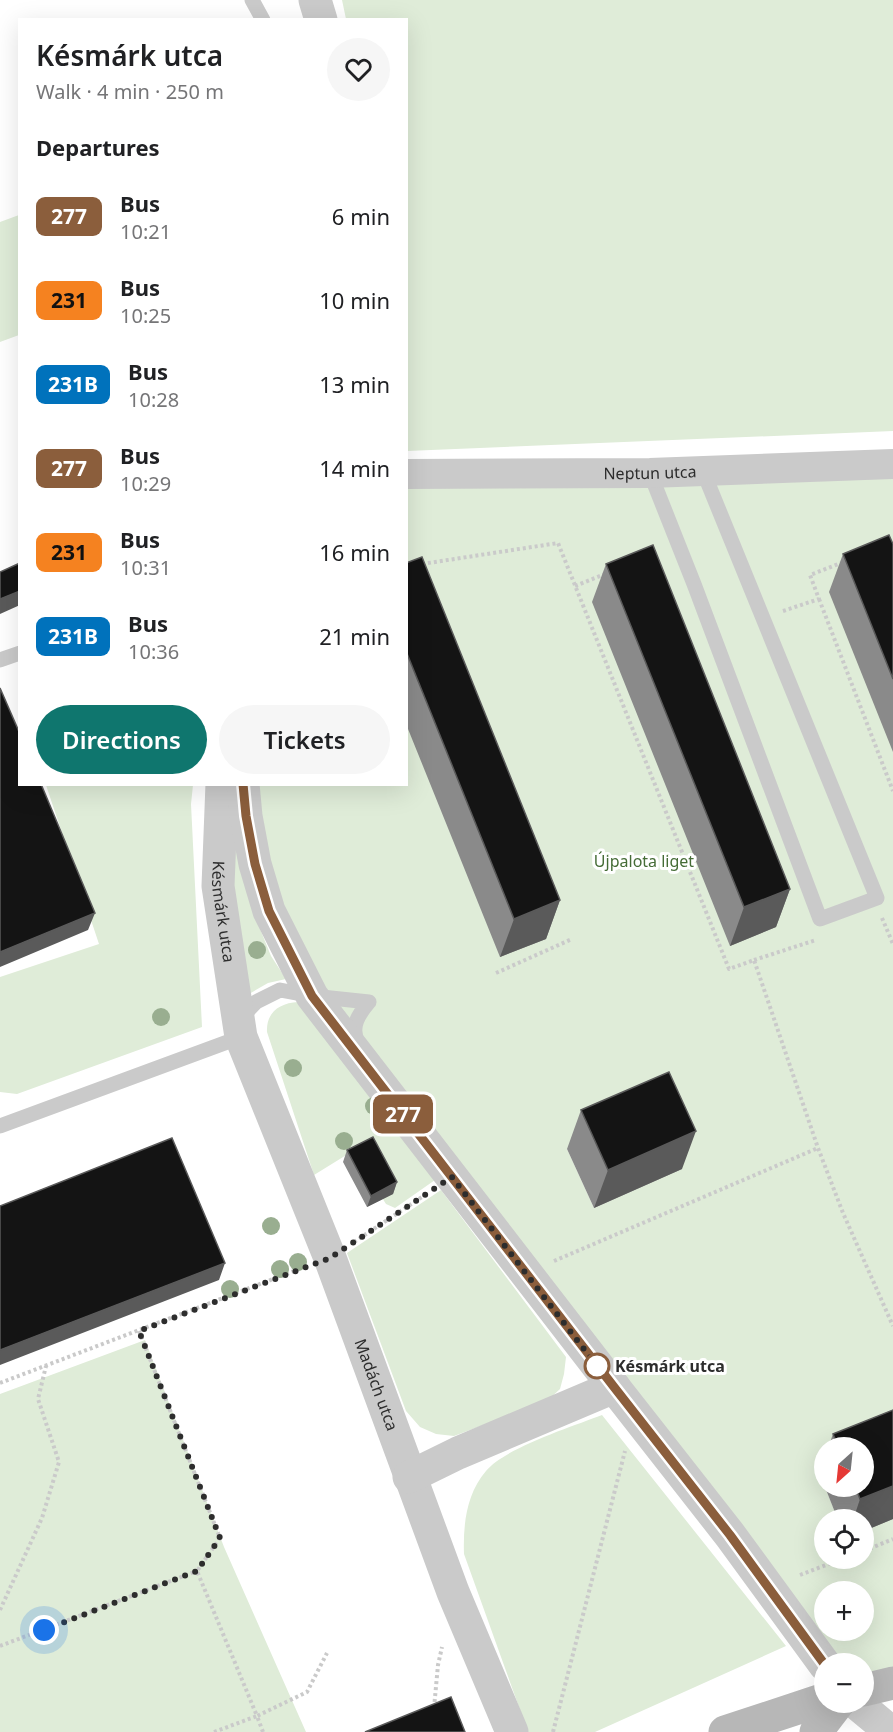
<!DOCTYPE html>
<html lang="en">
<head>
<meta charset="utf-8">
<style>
  :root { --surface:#fff; --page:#f6f6f6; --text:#202124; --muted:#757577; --accent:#0f766e }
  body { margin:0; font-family:"Noto Sans",sans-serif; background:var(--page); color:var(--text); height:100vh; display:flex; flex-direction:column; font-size:22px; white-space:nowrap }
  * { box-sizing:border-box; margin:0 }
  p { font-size:20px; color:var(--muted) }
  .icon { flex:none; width:33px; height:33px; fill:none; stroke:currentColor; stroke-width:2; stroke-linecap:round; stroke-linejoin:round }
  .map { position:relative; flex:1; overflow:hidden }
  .side { position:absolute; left:18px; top:18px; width:390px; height:768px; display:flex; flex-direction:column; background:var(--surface); border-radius:0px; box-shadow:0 6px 24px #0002 }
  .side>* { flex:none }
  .badge { padding:0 12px; border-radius:9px; font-size:21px; line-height:39px }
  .needle { width:39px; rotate:207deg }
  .fabs { position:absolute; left:814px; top:1437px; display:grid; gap:12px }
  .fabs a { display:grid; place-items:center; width:60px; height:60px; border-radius:50%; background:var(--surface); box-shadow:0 6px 24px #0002; font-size:30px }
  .you { position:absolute; width:30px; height:30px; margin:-15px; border:4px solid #fff; border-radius:50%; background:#1a73e8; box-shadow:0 0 0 9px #1a73e833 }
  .map>.badge { position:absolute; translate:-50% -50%; box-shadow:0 0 0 3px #fff }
  h2 { padding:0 18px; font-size:22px; line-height:54px }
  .round { display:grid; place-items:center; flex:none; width:63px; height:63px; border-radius:32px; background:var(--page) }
  .headline { display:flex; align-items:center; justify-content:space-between; height:102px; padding:0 18px }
  h1 { font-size:28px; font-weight:600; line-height:45px }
  .button { display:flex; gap:12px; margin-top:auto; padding:12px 18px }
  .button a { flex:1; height:69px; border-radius:36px; background:var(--accent); color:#fff; font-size:24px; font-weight:600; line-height:69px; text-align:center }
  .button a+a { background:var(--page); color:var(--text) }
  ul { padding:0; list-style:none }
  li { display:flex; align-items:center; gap:18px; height:84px; padding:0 18px }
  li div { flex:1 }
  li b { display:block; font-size:22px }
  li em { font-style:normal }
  li .badge { min-width:66px; font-weight:700; text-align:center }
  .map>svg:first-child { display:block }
  .green { fill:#dfecd8; fill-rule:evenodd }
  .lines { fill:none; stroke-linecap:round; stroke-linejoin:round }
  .path { stroke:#cacaca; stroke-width:4; stroke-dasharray:3 3; stroke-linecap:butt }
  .service { stroke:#cacaca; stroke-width:15 }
  .minor { stroke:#cacaca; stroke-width:30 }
  .tertiary { stroke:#cacaca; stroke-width:33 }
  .secondary { stroke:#b7b7b7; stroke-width:33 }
  .tree { fill:#99ae90 }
  .wall { fill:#8a8a8a }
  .shaded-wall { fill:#5a5a5a }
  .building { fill:#141414; stroke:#5a5a5a; stroke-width:1.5 }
  .line-casing { stroke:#fff; stroke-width:14 }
  .line { stroke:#8b5e3c; stroke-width:9 }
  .walk { stroke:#2d2d2d; stroke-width:6; stroke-dasharray:0 10.8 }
  .stop-dot { fill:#fff; stroke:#8b5e3c; stroke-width:3 }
  .labels { text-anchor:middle; stroke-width:6; stroke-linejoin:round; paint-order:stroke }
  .street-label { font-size:16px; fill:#2d2d2d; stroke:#fff }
  .park-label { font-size:16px; fill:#456c36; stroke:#fff }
  .stop-label { font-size:16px; font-weight:bold; fill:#2d2d2d; stroke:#fff; text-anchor:start }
</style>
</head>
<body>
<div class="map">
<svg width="893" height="1732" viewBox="0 0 893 1732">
  <rect width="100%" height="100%" fill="#fff"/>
  <path class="green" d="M342,0H893V431L407,451L406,20L346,19Z
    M19,215V335L0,342V222Z
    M893,464V1443L864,1448H825V1470L819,1473L838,1519L825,1520V1558H864V1530L893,1519V1683L864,1690V1664H825L312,996L243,785L406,784L407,474ZM567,1149L681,1169L594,1208ZM825,1592H864V1630H825Z
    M46,785H193L191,804L202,1027L17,1094L0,1092V977L99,944Z
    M237,836L256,919L271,956L286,979L268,983L249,994L230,873Z
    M298,1002L435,1180L395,1208L386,1204L379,1193L369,1141L314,1175L267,1032C266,1012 280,1003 298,1002Z
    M441,1190L566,1357L564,1374L560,1389L547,1401L454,1436L436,1434L420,1427L406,1411L347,1253Z
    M145,1340L224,1547L306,1732H0V1394Z
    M602,1415L786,1646L595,1732H528L464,1554C463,1526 466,1494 486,1471C505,1448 571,1427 602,1415Z"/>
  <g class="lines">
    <path class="path" d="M422,564L558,543L729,969L754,960L818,1148L843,1213L893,1326
      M575,586L605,574
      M819,599L893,791
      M783,611L819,599L810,575L841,563
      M882,918L893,944
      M754,960L816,940
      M496,973L572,939
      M354,1242L428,1193
      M554,1261L818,1148
      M139,1331L220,1538L197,1571L257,1716L307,1692L327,1653
      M0,1383L302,1268
      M864,1551L893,1539
      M800,1575L844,1558
      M0,1610L42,1518L59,1462L38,1399L46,1366
      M0,1646L197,1571
      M434,1708L438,1665L442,1647
      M214,1732L257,1716L263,1732
      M553,1732L625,1451"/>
    <path class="service" d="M252,0L263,20
      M650,473L694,584L820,919L877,898L703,471
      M0,660L20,653
      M240,1019L256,1002L280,990L312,996L369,1002
      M358,1043C350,1027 358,1015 369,1002
      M0,1126L241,1037"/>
    <path class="minor" id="s1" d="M406,474L650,473L893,464"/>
    <g class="tertiary">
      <path d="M315,0L321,20"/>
      <path id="s2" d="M222,784L218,886L241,1037L330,1258L453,1592L512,1732"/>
      <path d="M243,784L246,816L255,864L269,911L312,996L614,1387L730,1535L825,1665"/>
      <path d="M409,1477L458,1453L614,1387"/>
      <path d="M855,1702L891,1732"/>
    </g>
    <path class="secondary" d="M864,1690L893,1683
      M725,1732L825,1699
      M816,1732L839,1702"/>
  </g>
  <g class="tree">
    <circle cx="257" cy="950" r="9"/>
    <circle cx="161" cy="1017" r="9"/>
    <circle cx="293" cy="1068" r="9"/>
    <circle cx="374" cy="1106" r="9"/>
    <circle cx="344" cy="1141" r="9"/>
    <circle cx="271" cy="1226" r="9"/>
    <circle cx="298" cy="1262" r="9"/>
    <circle cx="280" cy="1269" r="9"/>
    <circle cx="230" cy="1289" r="9"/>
  </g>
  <path class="wall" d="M893,544V752L829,592L843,554Z
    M406,563L560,900L546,939L500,957L406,724Z
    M606,564L790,889L776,927L730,946L592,602Z
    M581,1110L682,1169L594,1208L567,1149Z
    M347,1150L397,1182L393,1194L367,1207L343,1162Z
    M893,1410V1519L864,1531V1520H838L819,1472L825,1456V1486H864V1448H828L833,1434Z"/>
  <path class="shaded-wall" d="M20,591V605L0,614V599Z
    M790,889L776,927L730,946L744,907Z
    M560,900L546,939L500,957L514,919Z
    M95,913L88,930L0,967V952Z
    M696,1131L682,1169L594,1208L608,1170Z
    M397,1182L393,1194L367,1207L371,1196Z
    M225,1263L219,1280L0,1365V1350Z
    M893,1486V1519L864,1531V1520H853L860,1499Z"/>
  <path class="building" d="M889,535L893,544V679L843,554Z
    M653,545L790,889L744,907L606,564Z
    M422,557L560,900L514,919L406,651V563Z
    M20,563V591L0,599V572Z
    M0,688L20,734V784H41L95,913L0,952Z
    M669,1072L696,1131L608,1170L581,1110Z
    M373,1137L397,1182L371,1196L347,1150Z
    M172,1138L225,1263L0,1350V1206Z
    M893,1410V1486L860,1499L855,1486H864V1448H839L833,1434Z
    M451,1697L465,1732H365Z"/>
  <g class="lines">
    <g class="line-casing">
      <path id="line" d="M243,784L246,816L255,864L269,911L312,996L614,1387L730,1535L825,1665"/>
    </g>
    <use href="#line" class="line"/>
    <path class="walk" d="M44,1630L197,1571L220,1538L139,1331L330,1258L452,1177L600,1370L597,1366"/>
  </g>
  <circle class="stop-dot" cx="597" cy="1366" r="12"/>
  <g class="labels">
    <g class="street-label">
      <text dy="6" stroke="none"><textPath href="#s1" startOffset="244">Neptun utca</textPath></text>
      <text dy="6" stroke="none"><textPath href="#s2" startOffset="128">Késmárk utca</textPath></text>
      <text dy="6" stroke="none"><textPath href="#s2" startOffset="628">Madách utca</textPath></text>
    </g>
    <g class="park-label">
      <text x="644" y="867">Újpalota liget</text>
    </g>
    <g class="stop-label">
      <text x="615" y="1372">Késmárk utca</text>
    </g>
  </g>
</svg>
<div class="fabs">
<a><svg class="needle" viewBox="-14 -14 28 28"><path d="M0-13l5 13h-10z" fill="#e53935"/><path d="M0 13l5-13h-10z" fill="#757577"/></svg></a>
<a><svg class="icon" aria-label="locate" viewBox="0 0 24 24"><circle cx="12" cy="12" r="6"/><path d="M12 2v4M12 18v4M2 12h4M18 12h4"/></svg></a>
<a>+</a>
<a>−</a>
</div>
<div class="you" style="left:44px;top:1630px"></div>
<b class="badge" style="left:403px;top:1114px;background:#8b5e3c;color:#fff">277</b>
<section class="side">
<div class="headline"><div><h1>Késmárk utca</h1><p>Walk · 4 min · 250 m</p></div><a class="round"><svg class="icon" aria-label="heart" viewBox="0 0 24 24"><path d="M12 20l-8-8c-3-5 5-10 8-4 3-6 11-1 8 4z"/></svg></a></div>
<h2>Departures</h2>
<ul>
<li><span class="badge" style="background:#8b5e3c;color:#fff">277</span><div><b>Bus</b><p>10:21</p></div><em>6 min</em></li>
<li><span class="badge" style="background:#f58220;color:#111">231</span><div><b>Bus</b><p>10:25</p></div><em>10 min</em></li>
<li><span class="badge" style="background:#0072bc;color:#fff">231B</span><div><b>Bus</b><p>10:28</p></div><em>13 min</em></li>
<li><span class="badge" style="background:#8b5e3c;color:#fff">277</span><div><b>Bus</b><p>10:29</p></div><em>14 min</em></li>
<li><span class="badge" style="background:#f58220;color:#111">231</span><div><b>Bus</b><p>10:31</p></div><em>16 min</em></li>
<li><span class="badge" style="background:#0072bc;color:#fff">231B</span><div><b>Bus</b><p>10:36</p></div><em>21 min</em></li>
</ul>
<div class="button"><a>Directions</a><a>Tickets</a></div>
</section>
</div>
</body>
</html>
